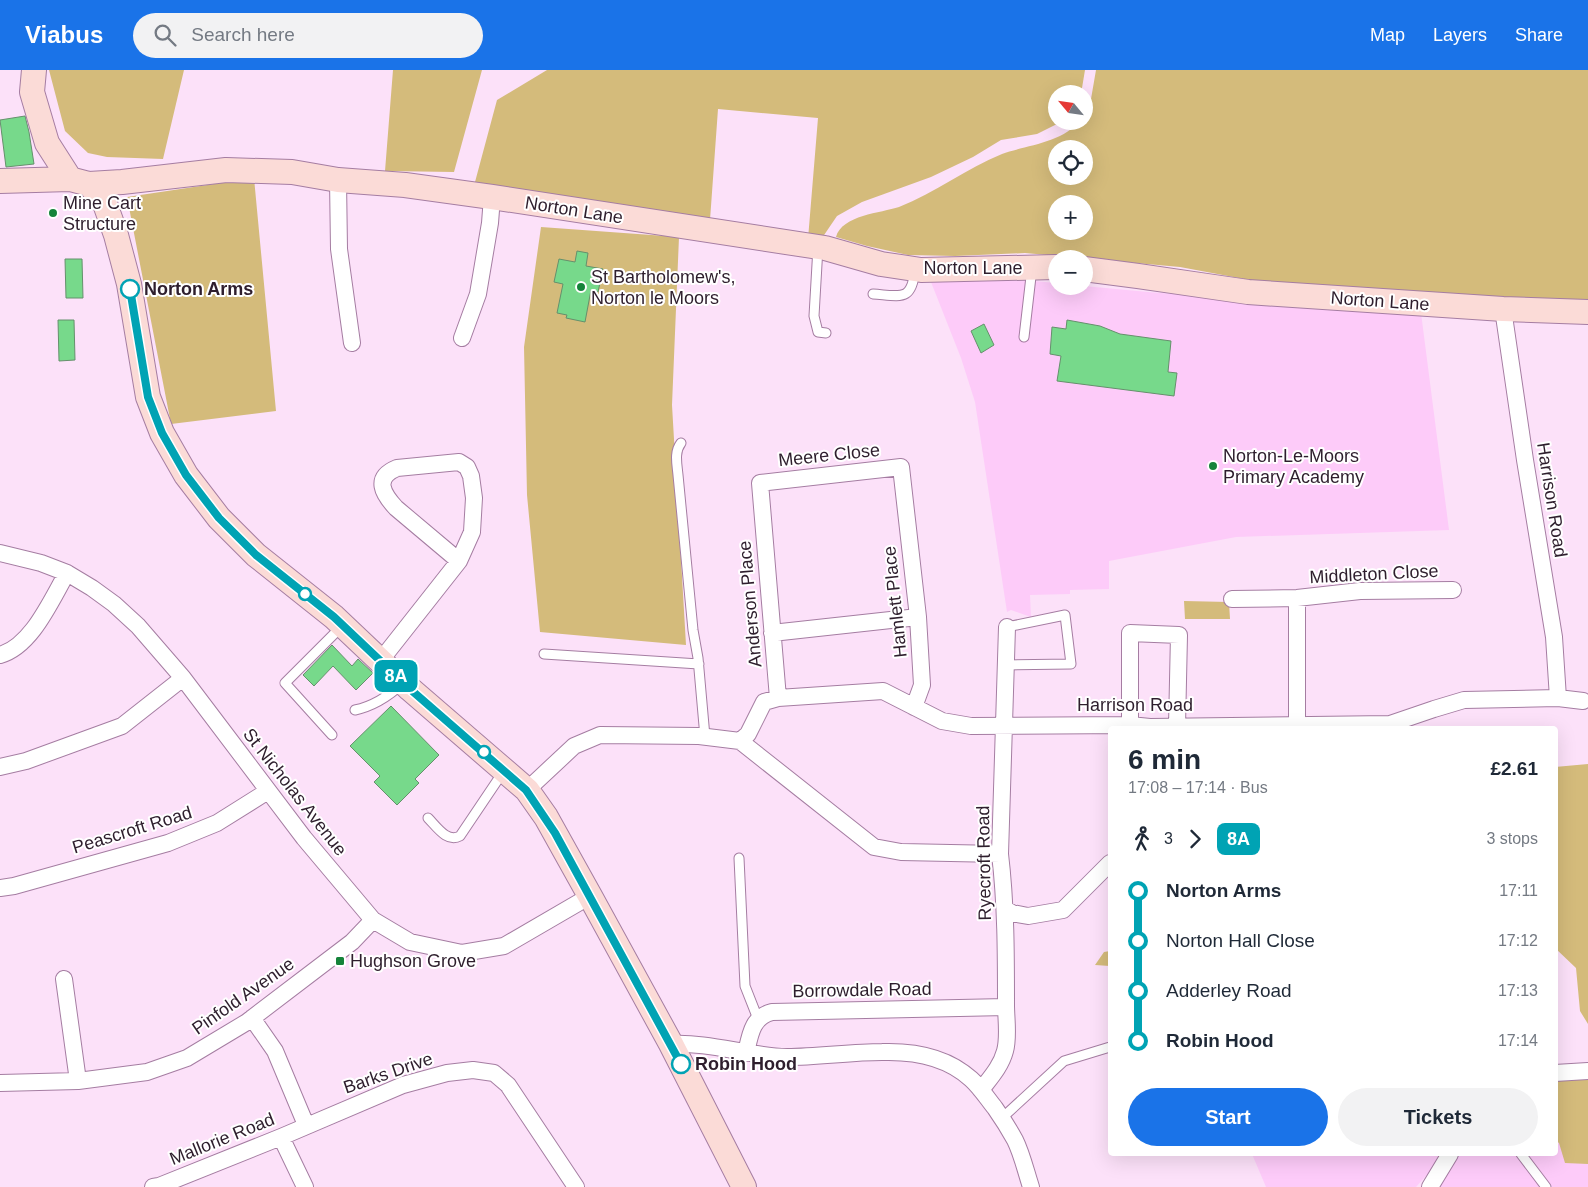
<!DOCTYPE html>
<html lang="en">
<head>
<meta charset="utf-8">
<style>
  :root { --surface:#fff; --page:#f2f2f3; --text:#1f2937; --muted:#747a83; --accent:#1a73e8 }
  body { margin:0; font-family:Helvetica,sans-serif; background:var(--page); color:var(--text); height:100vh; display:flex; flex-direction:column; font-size:19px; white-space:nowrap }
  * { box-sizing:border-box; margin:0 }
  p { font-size:16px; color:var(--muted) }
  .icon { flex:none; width:28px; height:28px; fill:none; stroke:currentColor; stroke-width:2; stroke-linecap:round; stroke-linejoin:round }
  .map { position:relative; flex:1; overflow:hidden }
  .drawer { position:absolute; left:1108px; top:656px; width:450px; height:430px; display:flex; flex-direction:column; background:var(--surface); border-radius:5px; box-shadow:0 5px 20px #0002 }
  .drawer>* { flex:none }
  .badge { padding:0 10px; border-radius:8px; font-size:18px; line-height:32px }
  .needle { width:32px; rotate:299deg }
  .fabs { position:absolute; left:1048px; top:15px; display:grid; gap:10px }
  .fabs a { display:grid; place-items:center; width:45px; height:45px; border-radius:50%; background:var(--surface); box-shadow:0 5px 20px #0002; font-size:25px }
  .map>.badge { position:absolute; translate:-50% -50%; box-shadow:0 0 0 2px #fff }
  .legs { display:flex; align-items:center; gap:8px; height:55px; padding:0 20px; font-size:16px }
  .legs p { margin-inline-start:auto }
  .head { display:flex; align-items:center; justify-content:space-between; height:85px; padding:0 20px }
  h1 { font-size:28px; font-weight:600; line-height:38px }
  .button { display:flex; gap:10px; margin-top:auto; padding:10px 20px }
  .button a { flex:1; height:58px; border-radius:30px; background:var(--accent); color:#fff; font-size:20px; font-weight:600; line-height:58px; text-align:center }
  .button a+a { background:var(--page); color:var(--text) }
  ul { padding:0 20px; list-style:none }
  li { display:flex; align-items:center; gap:18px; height:50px; font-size:19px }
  li i { display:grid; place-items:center; width:8px; height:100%; margin:0 6px; background:currentColor }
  li i::after { content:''; width:12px; height:12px; margin:-6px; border:4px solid; border-radius:50%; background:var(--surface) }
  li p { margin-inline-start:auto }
  li:first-child i { background:linear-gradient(#0000 50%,currentColor 0) }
  li:last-child i { background:linear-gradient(currentColor 50%,#0000 0) }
  header { display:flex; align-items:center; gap:30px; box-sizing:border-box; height:70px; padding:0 25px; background:var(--accent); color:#fff }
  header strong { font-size:24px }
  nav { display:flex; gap:28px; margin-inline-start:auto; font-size:18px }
  .search { width:350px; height:45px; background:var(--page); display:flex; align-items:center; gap:12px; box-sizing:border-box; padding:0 18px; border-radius:28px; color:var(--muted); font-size:19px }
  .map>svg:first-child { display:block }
  .built { fill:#fdcbf9 }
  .green { fill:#d4bb7b; fill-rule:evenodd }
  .building { fill:#77d98b; stroke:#65906c }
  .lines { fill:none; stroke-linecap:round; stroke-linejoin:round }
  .lane-casing { stroke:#a57da2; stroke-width:11 }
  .street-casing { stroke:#a57da2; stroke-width:18 }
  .secondary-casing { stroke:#a57da2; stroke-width:26 }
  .lane { stroke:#fff; stroke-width:9 }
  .street { stroke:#fff; stroke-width:16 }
  .secondary { stroke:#fbdbd7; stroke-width:24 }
  .line-1-casing { stroke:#fff; stroke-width:11 }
  .line-1 { stroke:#00a3b4; stroke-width:8 }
  .poi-dot { fill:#15833a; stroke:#fff; stroke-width:2 }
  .stop-1-dot { fill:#fff; stroke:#00a3b4; stroke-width:2.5 }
  .labels { text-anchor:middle; stroke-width:4; stroke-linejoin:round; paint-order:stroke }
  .poi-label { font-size:18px; fill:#2e1e2d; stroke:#fff; text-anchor:start }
  .street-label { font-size:18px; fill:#2e1e2d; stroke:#fff }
  .stop-label { font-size:18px; font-weight:bold; fill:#2e1e2d; stroke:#fff; text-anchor:start }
</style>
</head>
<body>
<header>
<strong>Viabus</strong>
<div class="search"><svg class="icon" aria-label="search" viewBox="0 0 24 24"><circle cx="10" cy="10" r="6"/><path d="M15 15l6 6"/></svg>Search here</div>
<nav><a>Map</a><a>Layers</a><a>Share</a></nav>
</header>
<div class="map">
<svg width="1588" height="1117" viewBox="0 0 1588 1117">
  <rect width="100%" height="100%" fill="#fce1f9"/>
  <path class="built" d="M929,207L1034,211L1056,213V216H1084L1148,222L1421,243L1449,460L1236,467L1109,491V519L1070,520V524L1030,525L1031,547L1011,540L1007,542L975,332L961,288Z
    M1555,1070L1588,1094V1117H1430L1450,1084H1555Z
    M1252,1084H1442L1433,1098L1416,1117H1266Z"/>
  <path class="green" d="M49,0H184L163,89L107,87L88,83L65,61Z
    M393,0H482L454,102L385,101Z
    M547,0H1085L1081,24H1056V51H1063L1037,64L1001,70L973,87L931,107L862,132L837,146L820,171L808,169L818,48L718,39L710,150L475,112L497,30Z
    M1096,0H1588V231L1496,230L1271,214L1180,197L1025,183L955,186L908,185L867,176L836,167C842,145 881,143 899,137C935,123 967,98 1002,84C1023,76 1066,72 1078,51H1084V41L1091,29ZM1056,79H1084V106H1056ZM1056,134H1084V161H1056Z
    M254,108L276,341L171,354L127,127Z
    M541,157L679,167L672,335L686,575L540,562L527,425L524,277Z
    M1184,531L1229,532L1230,549H1185Z
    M1588,694V954L1580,941L1576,898L1555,878V697Z
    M1110,881V916V896L1095,895L1104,882Z
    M1588,1006V1094L1565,1093L1559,1073L1555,1070V1008Z"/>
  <path class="building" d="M25,46L29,62L34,94L6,97L0,50Z
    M577,181L588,183L586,196L603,199L598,222L591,220L585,252L566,248L567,245L557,243L563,214L554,212L559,189L575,192Z
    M65,189H82L83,228H66Z
    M58,250H74L75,290L59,291Z
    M1067,250L1100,256L1120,264L1171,271L1168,302L1177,303L1174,326L1057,311L1061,286L1050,284L1052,257L1066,259Z
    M984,254L994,275L981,283L971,261Z
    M332,575L352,596L358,589L373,603L356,620L333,596L314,616L303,605Z
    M391,636L439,685L415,709L419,713L397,735L374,712L380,706L350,676Z"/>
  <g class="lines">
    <g class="lane-casing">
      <path id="lane" d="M818,177L814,246L818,262L826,263
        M873,224C901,226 912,232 915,199
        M1024,267L1032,198
        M681,373C674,382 677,394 678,405L693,560L698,588L705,667
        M544,584L699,594
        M1006,595L1071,594L1065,545L1007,557
        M355,640C374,636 389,626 403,613
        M332,665L285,613L343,555
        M428,748C437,757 447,773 460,766L497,711L504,702
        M739,788L745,916L758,949
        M1002,1048L1064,991L1110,977
        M1521,1084L1546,1117"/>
    </g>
    <g class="street-casing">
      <path id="street" d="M338,110L339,179L352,273
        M1503,239L1525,390L1554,567L1558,628
        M462,268L478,224L490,153L492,127
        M0,483L41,493L67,503L92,518L114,534L138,556L183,608L304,768L373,850L410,872L462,883L504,876L590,826
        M1297,528V655
        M1232,529L1297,528L1360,521L1453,520
        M772,563L918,547
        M0,585C32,576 51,530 67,503
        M381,590L459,491L472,462L474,428L471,406L467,397L459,392L397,398C373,408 383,424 396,438L459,491
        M778,628L760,413L901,397L918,547L922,615L914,637
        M1130,655V563L1179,565L1177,656
        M740,671L748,664L764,632L778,628L883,621L942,651L971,656L1130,655L1150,657L1390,654L1434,639L1464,630L1558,628L1583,631
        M0,697L26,691L122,656L183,608
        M527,720L574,676L600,665L699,666L740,671L874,777L901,782L1000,784
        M0,818L14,816L168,773L217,753L268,721
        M1005,839L1012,843L1028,846L1063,840L1110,793
        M64,909L78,1011
        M252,948L275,981L306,1055
        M671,974C710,972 748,986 787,987C819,987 850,982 882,982C913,981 947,987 971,1009C980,1017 987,1028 995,1038C1002,1048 1009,1059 1015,1070C1022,1084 1026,1102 1031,1117
        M746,983C750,965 752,947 772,942L1006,937
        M1555,1003L1588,1001
        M0,1013L78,1011L147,1002L187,988L247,952L352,872L373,850
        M981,1020C991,1007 1001,996 1005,981C1009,967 1006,949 1006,935C1006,885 1006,834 1000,784L1007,557
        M281,1067L305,1117
        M153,1117L159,1116L281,1067L403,1015L447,1003L473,1000L494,1003L508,1015L576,1117
        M1430,1117L1450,1084"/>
    </g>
    <g class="secondary-casing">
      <path id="secondary" d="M34,0L32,22L47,73L70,109
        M0,111L70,109L89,114L122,112L226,100L292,102L338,110L405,115L492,127L825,178L881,194L921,200L1056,197
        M89,114L104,131L116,165L129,214L148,327L162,363L186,405L219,448L256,485L334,547L410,619L527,720L546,747L590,826L671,974L744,1117
        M1084,199L1138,206L1248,222L1503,239L1588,242"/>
    </g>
    <use href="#lane" class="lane"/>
    <use href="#street" class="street"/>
    <use href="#secondary" class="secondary"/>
  </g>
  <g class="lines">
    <g class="line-1-casing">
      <path id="line-1" d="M130,219L148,327L162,363L186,405L219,448L256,485L334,547L410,619L526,720L555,763L681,994"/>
    </g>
    <use href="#line-1" class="line-1"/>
  </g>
  <g class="poi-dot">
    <circle cx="53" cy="143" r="5"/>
    <circle cx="581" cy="217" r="5"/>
    <circle cx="1213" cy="396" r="5"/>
    <rect x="335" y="886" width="10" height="10" rx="2.5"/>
  </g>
  <g class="stop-1-dot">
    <circle cx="130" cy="219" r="9"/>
    <circle cx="305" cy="524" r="6"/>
    <circle cx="484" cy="682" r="6"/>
    <circle cx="681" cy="994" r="9"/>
  </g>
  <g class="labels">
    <g class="poi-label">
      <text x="63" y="139">Mine Cart<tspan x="63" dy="21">Structure</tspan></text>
      <text x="591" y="213">St Bartholomew's,<tspan x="591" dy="21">Norton le Moors</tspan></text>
      <text x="1223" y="392">Norton-Le-Moors<tspan x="1223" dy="21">Primary Academy</tspan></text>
      <text x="350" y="897">Hughson Grove</text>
    </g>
    <g class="street-label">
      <text transform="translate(574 140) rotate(9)" y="6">Norton Lane</text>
      <text x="973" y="204">Norton Lane</text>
      <text transform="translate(1380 231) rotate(4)" y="6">Norton Lane</text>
      <text transform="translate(829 385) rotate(-6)" y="6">Meere Close</text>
      <text transform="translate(1552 430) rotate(81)" y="6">Harrison Road</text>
      <text transform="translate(1374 504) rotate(-3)" y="6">Middleton Close</text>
      <text transform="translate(895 532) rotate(-96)" y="6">Hamlett Place</text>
      <text transform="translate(750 534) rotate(-95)" y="6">Anderson Place</text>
      <text x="1135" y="641">Harrison Road</text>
      <text transform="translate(295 722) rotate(52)" y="6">St Nicholas Avenue</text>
      <text transform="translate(132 760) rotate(-17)" y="6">Peascroft Road</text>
      <text transform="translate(984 793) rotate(-91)" y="6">Ryecroft Road</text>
      <text transform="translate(862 920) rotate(-1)" y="6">Borrowdale Road</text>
      <text transform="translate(243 926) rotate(-35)" y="6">Pinfold Avenue</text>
      <text transform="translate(388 1003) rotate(-19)" y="6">Barks Drive</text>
      <text transform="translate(222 1069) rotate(-22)" y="6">Mallorie Road</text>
    </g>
    <g class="stop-label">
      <text x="144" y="225">Norton Arms</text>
      <text x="695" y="1000">Robin Hood</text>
    </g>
  </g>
</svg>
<div class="fabs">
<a><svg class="needle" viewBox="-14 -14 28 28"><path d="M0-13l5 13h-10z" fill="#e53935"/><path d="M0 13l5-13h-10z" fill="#747a83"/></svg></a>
<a><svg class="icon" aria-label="locate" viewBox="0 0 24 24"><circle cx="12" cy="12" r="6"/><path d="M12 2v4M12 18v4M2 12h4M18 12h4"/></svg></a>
<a>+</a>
<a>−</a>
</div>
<b class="badge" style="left:396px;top:606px;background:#00a3b4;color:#fff">8A</b>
<section class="drawer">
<div class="head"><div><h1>6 min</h1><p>17:08 – 17:14 · Bus</p></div><b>£2.61</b></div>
<div class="legs"><svg class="icon" aria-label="walk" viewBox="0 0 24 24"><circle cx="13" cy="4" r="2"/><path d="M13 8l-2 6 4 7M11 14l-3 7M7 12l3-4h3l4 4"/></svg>3<svg class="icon" aria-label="forward" viewBox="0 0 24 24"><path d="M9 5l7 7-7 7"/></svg><b class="badge" style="background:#00a3b4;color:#fff">8A</b><p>3 stops</p></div>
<ul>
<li><i style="color:#00a3b4"></i><b>Norton Arms</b><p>17:11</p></li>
<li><i style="color:#00a3b4"></i><span>Norton Hall Close</span><p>17:12</p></li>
<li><i style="color:#00a3b4"></i><span>Adderley Road</span><p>17:13</p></li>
<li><i style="color:#00a3b4"></i><b>Robin Hood</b><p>17:14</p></li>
</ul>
<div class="button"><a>Start</a><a>Tickets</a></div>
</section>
</div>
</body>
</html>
